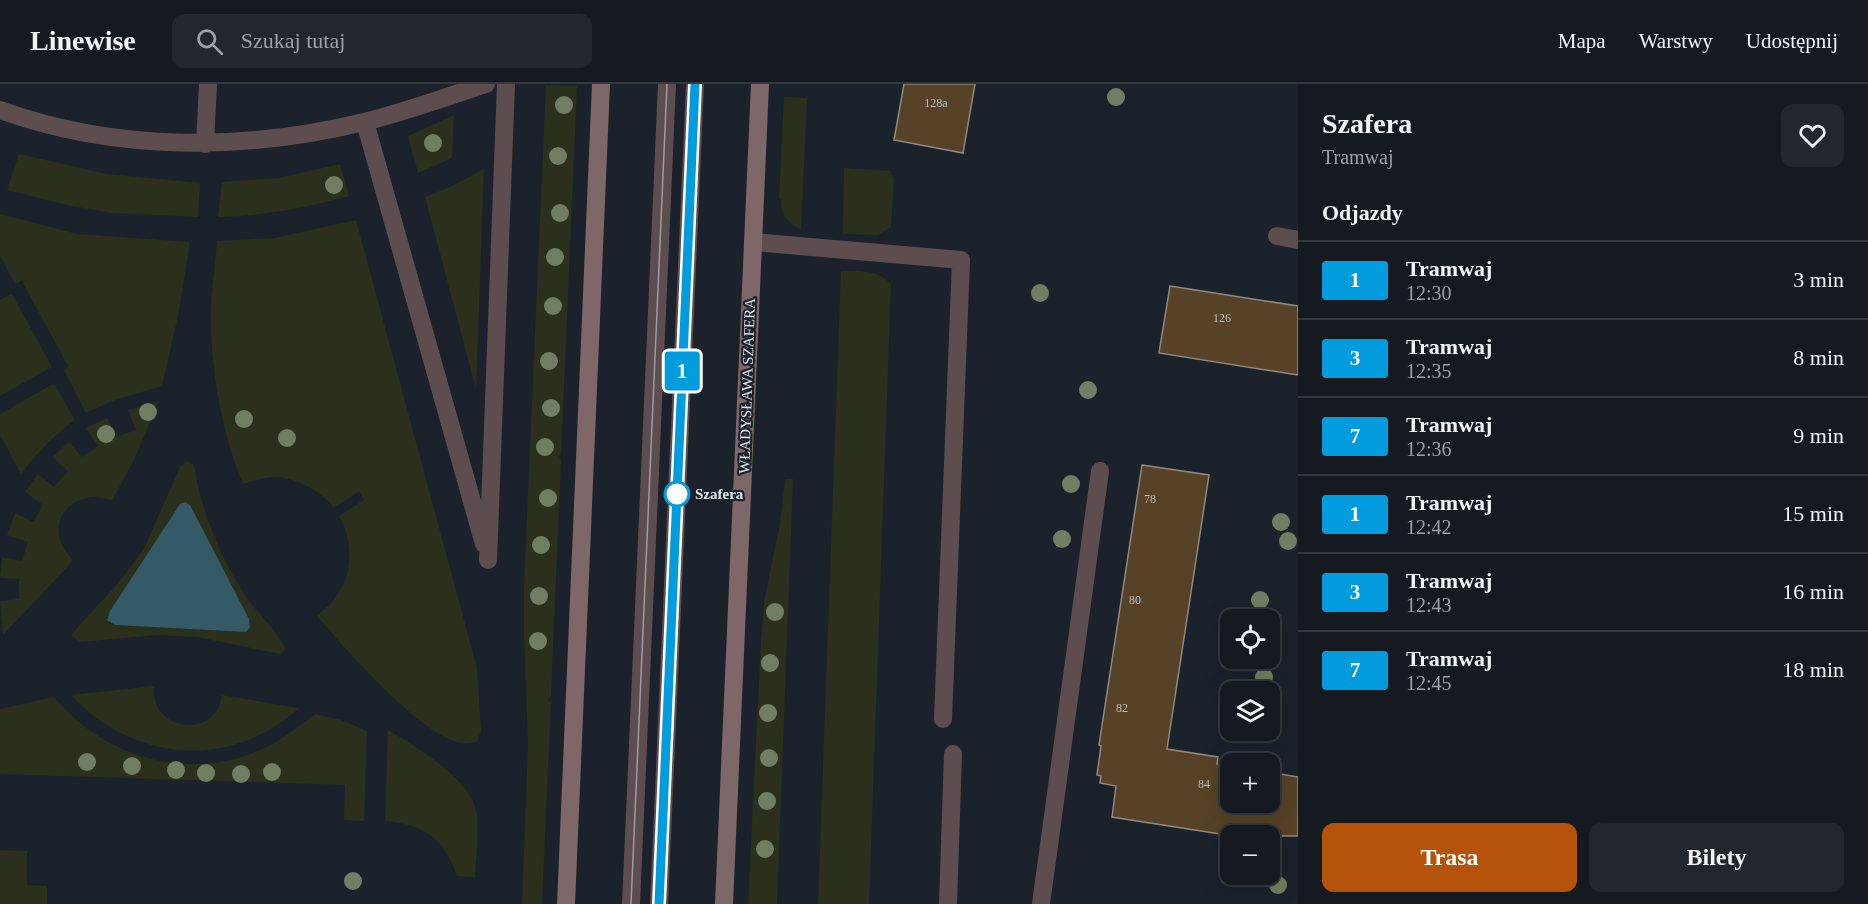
<!DOCTYPE html>
<html lang="pl">
<head>
<meta charset="utf-8">
<style>
  :root { --surface:#141a20; --page:#21272d; --text:#f1f3f6; --muted:#9da1a5; --line:#33383e; --accent:#b45309 }
  body { margin:0; font-family:Georgia,serif; background:var(--page); color:var(--text); height:100vh; display:flex; flex-direction:column; font-size:22px; white-space:nowrap }
  * { box-sizing:border-box; margin:0 }
  p { font-size:20px; color:var(--muted) }
  .icon { flex:none; width:33px; height:33px; fill:none; stroke:currentColor; stroke-width:2; stroke-linecap:round; stroke-linejoin:round }
  .map { position:relative; flex:1; overflow:hidden }
  .panel { display:flex; flex-direction:column; background:var(--surface); width:570px }
  .panel>* { flex:none }
  .badge { padding:0 12px; border-radius:4px; font-size:21px; line-height:39px }
  .buttons { position:absolute; left:1220px; top:525px; display:grid; gap:12px }
  .buttons a { display:grid; place-items:center; width:60px; height:60px; border-radius:12px; background:var(--surface); box-shadow:0 6px 24px #0002,0 0 0 2px var(--line); font-size:30px }
  .map>.badge { position:absolute; translate:-50% -50%; box-shadow:0 0 0 3px #fff }
  h2 { padding:0 24px; font-size:22px; line-height:54px }
  .round { display:grid; place-items:center; flex:none; width:63px; height:63px; border-radius:12px; background:var(--page) }
  .overview { display:flex; align-items:center; justify-content:space-between; height:102px; padding:0 24px }
  h1 { font-size:28px; font-weight:600; line-height:45px }
  .action { display:flex; gap:12px; margin-top:auto; padding:12px 24px }
  .action a { flex:1; height:69px; border-radius:12px; background:var(--accent); color:#fff; font-size:24px; font-weight:600; line-height:69px; text-align:center }
  .action a+a { background:var(--page); color:var(--text) }
  ul { padding:0; list-style:none }
  li { display:flex; align-items:center; gap:18px; height:78px; padding:0 24px; border-top:2px solid var(--line) }
  li div { flex:1 }
  li b { display:block; font-size:22px }
  li em { font-style:normal }
  li .badge { min-width:66px; font-weight:700; text-align:center }
  header { display:flex; align-items:center; gap:36px; box-sizing:border-box; height:84px; padding:0 30px; background:var(--surface); border-bottom:2px solid var(--line) }
  header strong { font-size:28px }
  nav { display:flex; gap:33px; margin-inline-start:auto; font-size:21px }
  .search { width:420px; height:54px; background:var(--page); display:flex; align-items:center; gap:15px; box-sizing:border-box; padding:0 21px; border-radius:12px; color:var(--muted); font-size:22px }
  main { display:flex; flex:1; min-height:0 }
  .map>svg:first-child { display:block }
  .green { fill:#2a301c; fill-rule:evenodd }
  .water { fill:#345a68 }
  .building { fill:#554227; stroke:#91897d; stroke-width:1.5 }
  .lines { fill:none; stroke-linecap:round; stroke-linejoin:round }
  .service { stroke:#5e4d4f; stroke-width:18 }
  .pedestrian { stroke:#5e4d4f; stroke-width:18 }
  .minor { stroke:#5e4d4f; stroke-width:18 }
  .secondary { stroke:#7f6668; stroke-width:18 }
  .tram { stroke:#989da5; stroke-width:1.5 }
  .tree { fill:#717e63 }
  .line-casing { stroke:#fff; stroke-width:14 }
  .line { stroke:#009cdd; stroke-width:9 }
  .stop-dot { fill:#fff; stroke:#009cdd; stroke-width:3 }
  .labels { text-anchor:middle; stroke-width:4.5; stroke-linejoin:round; paint-order:stroke }
  .number-label { font-size:12px; fill:#bfbdbc }
  .street-label { font-size:15px; fill:#e2e6ed; stroke:#1b222b }
  .stop-label { font-size:15px; font-weight:bold; fill:#e2e6ed; stroke:#1b222b; text-anchor:start }
</style>
</head>
<body>
<header>
<strong>Linewise</strong>
<div class="search"><svg class="icon" aria-label="search" viewBox="0 0 24 24"><circle cx="10" cy="10" r="6"/><path d="M15 15l6 6"/></svg>Szukaj tutaj</div>
<nav><a>Mapa</a><a>Warstwy</a><a>Udostępnij</a></nav>
</header>
<main>
<div class="map">
<svg width="1298" height="820" viewBox="0 0 1298 820">
  <rect width="100%" height="100%" fill="#1b222b"/>
  <path class="green" d="M546,1L577,2L561,371L559,372L561,377L551,611L548,617L551,618L542,820H522L528,660L524,552V499Z
    M784,13L807,14L801,146C788,140 779,128 781,115H779Z
    M454,31L452,74L418,89L408,52Z
    M19,70L107,90L200,99L198,133L112,129L66,121L7,106Z
    M340,80L349,112C305,124 263,132 218,133L222,98L279,94Z
    M844,84L890,87L894,95L891,143L878,151L843,150Z
    M484,85L476,305L425,113L450,103Z
    M0,130L77,150L190,158L178,232L162,302L115,316L86,329L64,286L68,282L22,197L15,200L0,172Z
    M356,136L477,584L481,647L477,657C441,679 340,558 317,532C325,525 334,517 339,508C354,486 352,454 339,432L364,416L359,407L334,424C321,407 297,394 276,393C265,393 253,397 243,400C223,352 212,293 211,241C210,213 215,185 217,157L275,154Z
    M841,187C860,187 877,185 891,200L869,820H818Z
    M12,210L52,283L0,312V216Z
    M51,301H55L75,336C53,352 37,369 21,390L0,351V330Z
    M159,317L134,376L112,417C85,404 51,425 60,456C62,463 69,471 73,477L3,551L0,517L19,515V495L0,494L2,473L22,477L28,458L7,451L15,429L33,438L43,421L25,408L38,390L54,403L68,387L52,373L69,358L82,373L98,362L86,344L107,334L116,353L136,346L128,326Z
    M187,377L194,381C201,426 220,473 245,511C257,529 274,544 285,563L284,567L280,570L197,553L156,551L81,558L72,553V550L77,544L120,497L144,465L180,383ZM188,419L249,535L250,543L243,548L110,540L107,534L110,527L180,420Z
    M785,395H793L777,820H748L761,557L765,513L780,440Z
    M154,602C154,606 154,612 155,616C161,642 199,650 215,629C219,624 221,617 222,611L299,624C230,687 133,678 71,611Z
    M54,613C108,678 199,701 274,659C288,651 302,640 315,630L341,636L367,647L364,737L344,736L345,701L0,690V625Z
    M388,646C415,662 475,697 477,732C479,752 476,773 475,793L457,792C444,754 425,741 385,737Z
    M0,766L27,767V801L47,802V820H0Z"/>
  <path class="water" d="M185,418L190,421L249,535L250,543L246,548L115,541L107,536L110,527L180,420Z"/>
  <path class="building" d="M904,0H975L963,69L894,56Z
    M1170,202L1298,222V291L1159,269Z
    M1142,381L1209,391L1167,665L1218,673L1217,680L1230,682V718H1269V688L1298,693V752H1233L1112,733L1116,702L1100,699L1101,692L1097,691L1101,662L1099,661Z"/>
  <g class="lines">
    <path class="service" d="M753,158L961,176L943,635
      M631,820L667,0
      M659,820L695,0"/>
    <path class="pedestrian" d="M0,26C117,68 245,67 364,38C405,28 446,13 486,0
      M365,38L484,460
      M205,60L208,0
      M488,476L506,0"/>
    <path class="minor" d="M1277,152L1298,156
      M948,820L953,670
      M1041,820L1100,387"/>
    <path class="secondary" d="M566,820L601,0
      M724,820L760,0"/>
    <path class="tram" d="M631,820L667,0
      M659,820L695,0"/>
  </g>
  <g class="tree">
    <circle cx="1116" cy="13" r="9"/>
    <circle cx="564" cy="21" r="9"/>
    <circle cx="433" cy="59" r="9"/>
    <circle cx="558" cy="72" r="9"/>
    <circle cx="334" cy="101" r="9"/>
    <circle cx="560" cy="129" r="9"/>
    <circle cx="555" cy="173" r="9"/>
    <circle cx="1040" cy="209" r="9"/>
    <circle cx="553" cy="222" r="9"/>
    <circle cx="549" cy="277" r="9"/>
    <circle cx="1088" cy="306" r="9"/>
    <circle cx="551" cy="324" r="9"/>
    <circle cx="148" cy="328" r="9"/>
    <circle cx="244" cy="335" r="9"/>
    <circle cx="106" cy="350" r="9"/>
    <circle cx="287" cy="354" r="9"/>
    <circle cx="545" cy="363" r="9"/>
    <circle cx="1071" cy="400" r="9"/>
    <circle cx="548" cy="414" r="9"/>
    <circle cx="1281" cy="438" r="9"/>
    <circle cx="1062" cy="455" r="9"/>
    <circle cx="1288" cy="457" r="9"/>
    <circle cx="541" cy="461" r="9"/>
    <circle cx="539" cy="512" r="9"/>
    <circle cx="1260" cy="516" r="9"/>
    <circle cx="775" cy="528" r="9"/>
    <circle cx="538" cy="557" r="9"/>
    <circle cx="770" cy="579" r="9"/>
    <circle cx="1264" cy="593" r="9"/>
    <circle cx="768" cy="629" r="9"/>
    <circle cx="769" cy="674" r="9"/>
    <circle cx="87" cy="678" r="9"/>
    <circle cx="132" cy="682" r="9"/>
    <circle cx="176" cy="686" r="9"/>
    <circle cx="272" cy="688" r="9"/>
    <circle cx="206" cy="689" r="9"/>
    <circle cx="241" cy="690" r="9"/>
    <circle cx="767" cy="717" r="9"/>
    <circle cx="765" cy="765" r="9"/>
    <circle cx="353" cy="797" r="9"/>
    <circle cx="1278" cy="801" r="9"/>
  </g>
  <g class="lines">
    <g class="line-casing">
      <path id="line" d="M659,820L695,0"/>
    </g>
    <use href="#line" class="line"/>
  </g>
  <circle class="stop-dot" cx="677" cy="410" r="12"/>
  <g class="labels">
    <g class="number-label">
      <text x="936" y="23">128a</text>
      <text x="1222" y="238">126</text>
      <text x="1150" y="419">78</text>
      <text x="1135" y="520">80</text>
      <text x="1122" y="628">82</text>
      <text x="1204" y="704">84</text>
    </g>
    <g class="street-label">
      <text transform="translate(747 302) rotate(-88)" y="5">WŁADYSŁAWA SZAFERA</text>
    </g>
    <g class="stop-label">
      <text x="695" y="415">Szafera</text>
    </g>
  </g>
</svg>
<div class="buttons">
<a><svg class="icon" aria-label="locate" viewBox="0 0 24 24"><circle cx="12" cy="12" r="6"/><path d="M12 2v4M12 18v4M2 12h4M18 12h4"/></svg></a>
<a><svg class="icon" aria-label="layers" viewBox="0 0 24 24"><path d="M12 4l9 5-9 5-9-5zM3 14l9 5 9-5"/></svg></a>
<a>+</a>
<a>−</a>
</div>
<b class="badge" style="left:682px;top:287px;background:#009cdd;color:#fff">1</b>
</div>
<section class="panel">
<div class="overview"><div><h1>Szafera</h1><p>Tramwaj</p></div><a class="round"><svg class="icon" aria-label="heart" viewBox="0 0 24 24"><path d="M12 20l-8-8c-3-5 5-10 8-4 3-6 11-1 8 4z"/></svg></a></div>
<h2>Odjazdy</h2>
<ul>
<li><span class="badge" style="background:#009cdd;color:#fff">1</span><div><b>Tramwaj</b><p>12:30</p></div><em>3 min</em></li>
<li><span class="badge" style="background:#009cdd;color:#fff">3</span><div><b>Tramwaj</b><p>12:35</p></div><em>8 min</em></li>
<li><span class="badge" style="background:#009cdd;color:#fff">7</span><div><b>Tramwaj</b><p>12:36</p></div><em>9 min</em></li>
<li><span class="badge" style="background:#009cdd;color:#fff">1</span><div><b>Tramwaj</b><p>12:42</p></div><em>15 min</em></li>
<li><span class="badge" style="background:#009cdd;color:#fff">3</span><div><b>Tramwaj</b><p>12:43</p></div><em>16 min</em></li>
<li><span class="badge" style="background:#009cdd;color:#fff">7</span><div><b>Tramwaj</b><p>12:45</p></div><em>18 min</em></li>
</ul>
<div class="action"><a>Trasa</a><a>Bilety</a></div>
</section>
</main>
</body>
</html>
